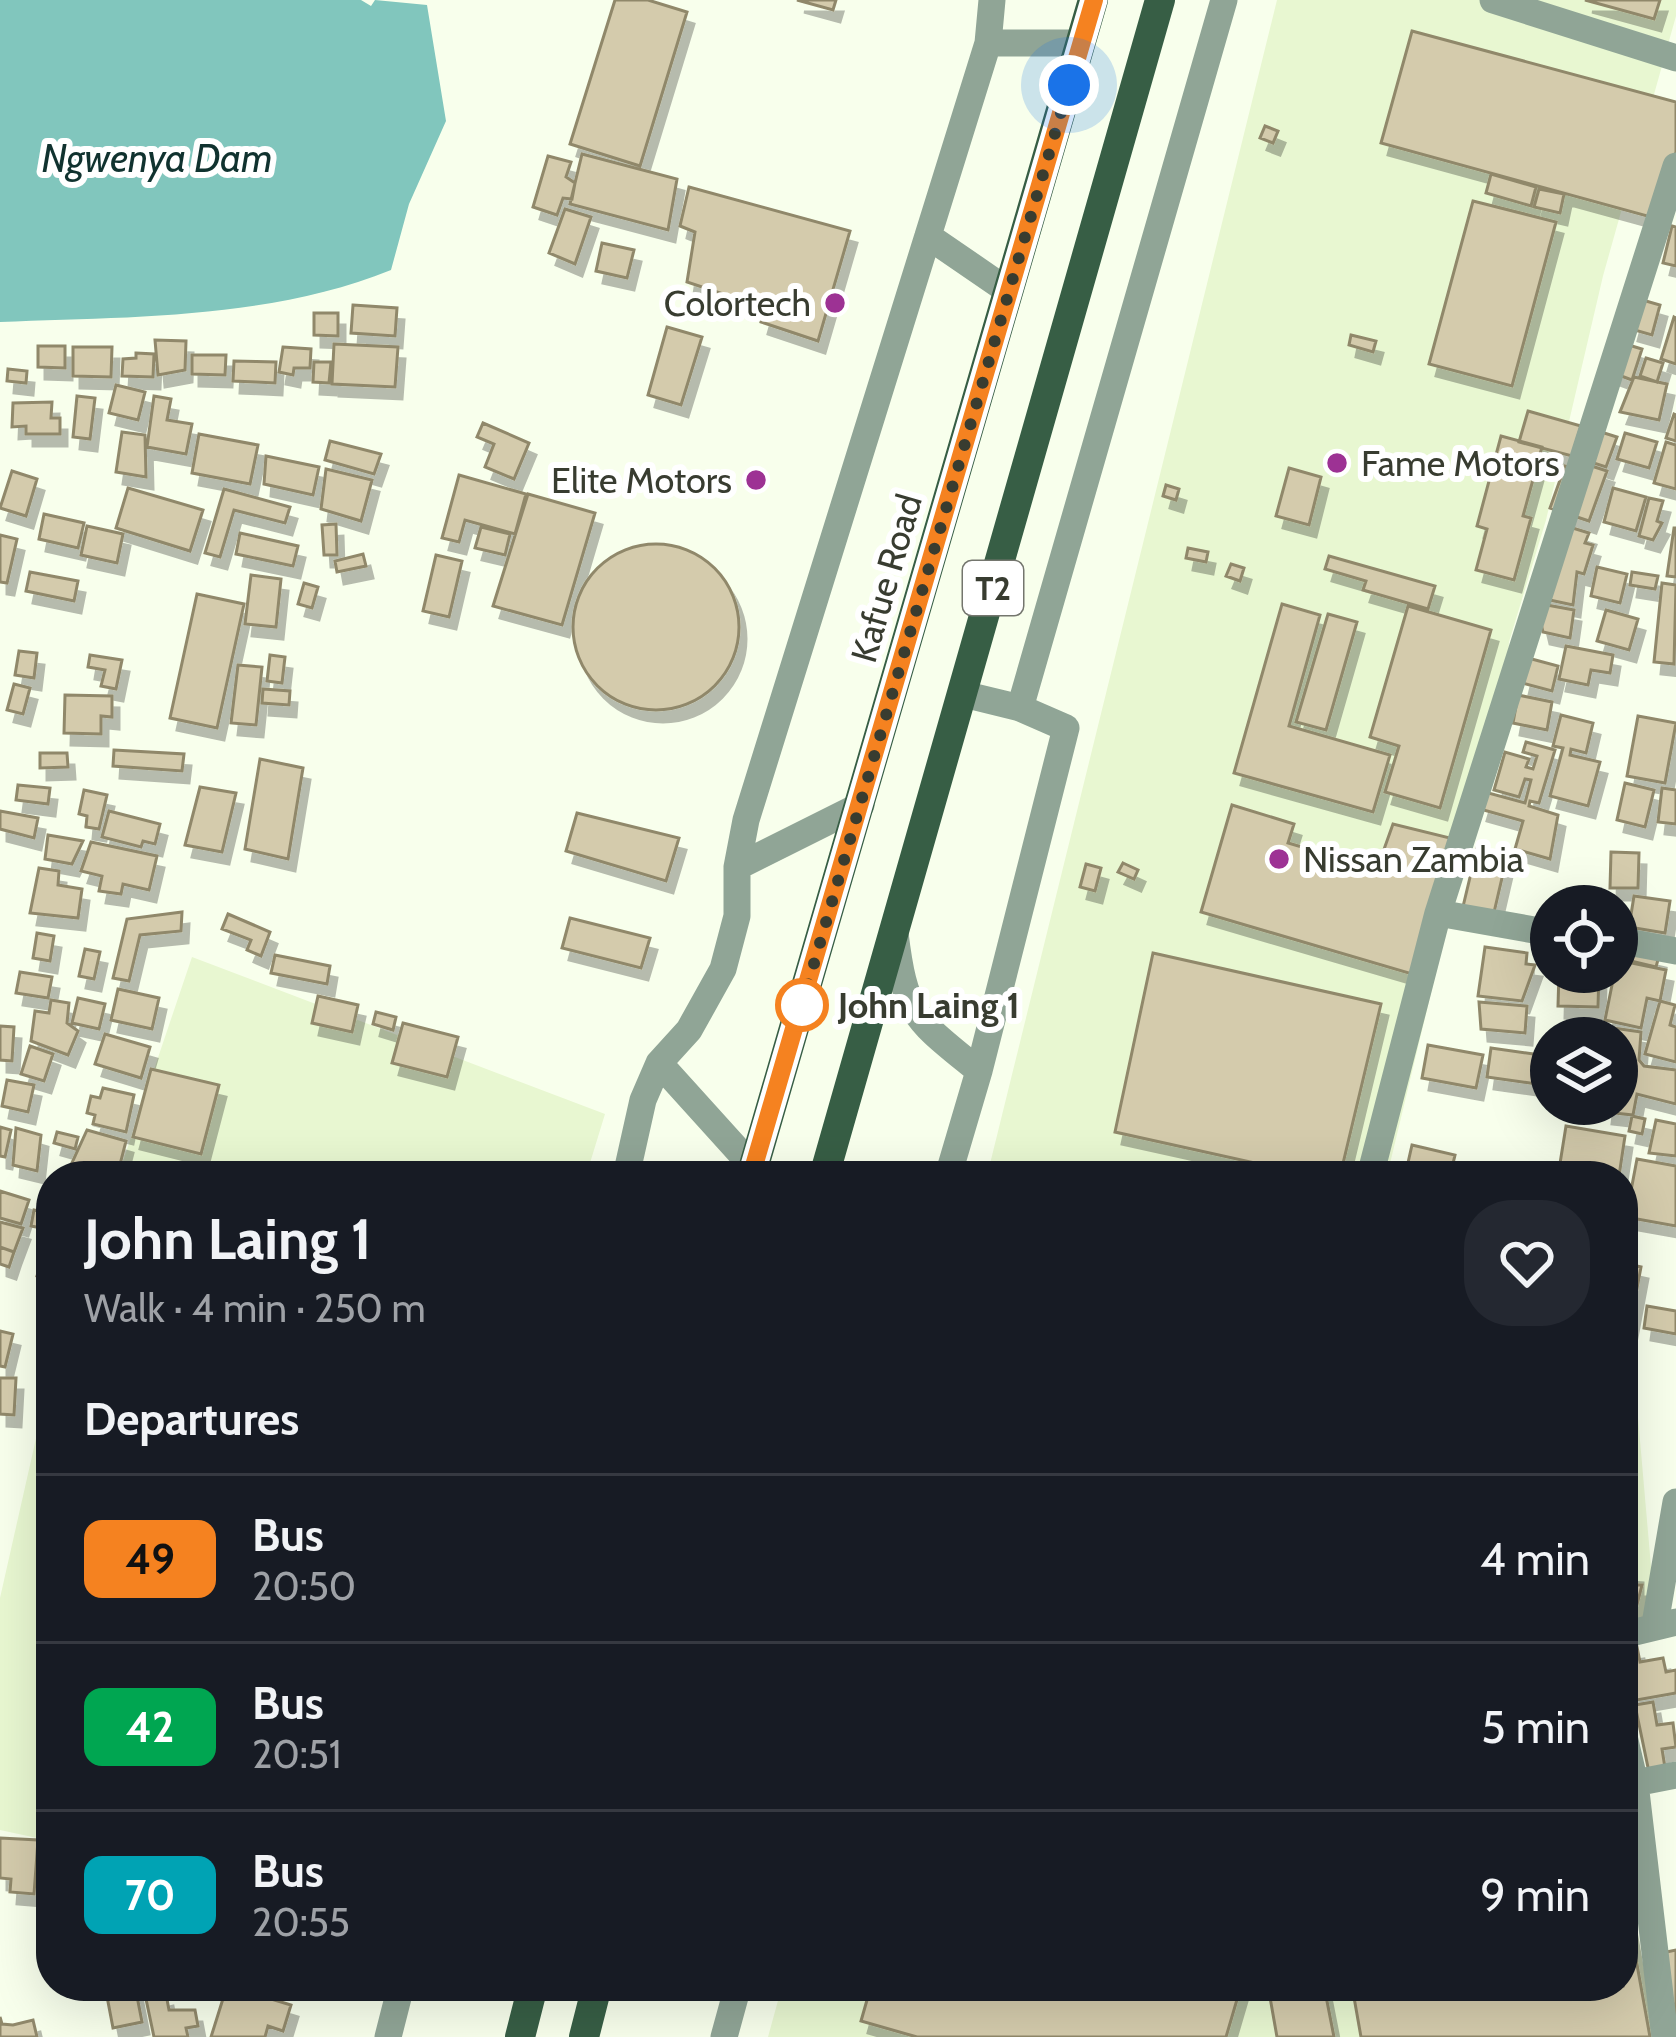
<!DOCTYPE html>
<html lang="en">
<head>
<meta charset="utf-8">
<style>
  :root { --surface:#171b24; --page:#242831; --text:#f1f3f6; --muted:#9ea1a6; --line:#363941 }
  body { margin:0; font-family:Cabin,sans-serif; background:var(--page); color:var(--text); height:100vh; display:flex; flex-direction:column; font-size:45px; white-space:nowrap }
  * { box-sizing:border-box; margin:0 }
  p { font-size:39px; color:var(--muted) }
  .icon { flex:none; width:66px; height:66px; fill:none; stroke:currentColor; stroke-width:2; stroke-linecap:round; stroke-linejoin:round }
  .map { position:relative; flex:1; overflow:hidden }
  .details { position:absolute; left:36px; top:1161px; width:1602px; height:840px; display:flex; flex-direction:column; background:var(--surface); border-radius:48px; box-shadow:0 12px 48px #0002 }
  .details>* { flex:none }
  .badge { padding:0 24px; border-radius:18px; font-size:42px; line-height:78px }
  .fabs { position:absolute; left:1530px; top:885px; display:grid; gap:24px }
  .fabs a { display:grid; place-items:center; width:108px; height:108px; border-radius:50%; background:var(--surface); box-shadow:0 12px 48px #0002; font-size:60px }
  .you { position:absolute; width:60px; height:60px; margin:-30px; border:9px solid #fff; border-radius:50%; background:#1a73e8; box-shadow:0 0 0 18px #1a73e833 }
  .map>.badge { position:absolute; translate:-50% -50%; box-shadow:0 0 0 6px #fff }
  h2 { padding:0 48px; font-size:45px; line-height:108px }
  .round { display:grid; place-items:center; flex:none; width:126px; height:126px; border-radius:48px; background:var(--page) }
  .overview { display:flex; align-items:center; justify-content:space-between; height:204px; padding:0 48px }
  h1 { font-size:57px; font-weight:700; line-height:90px }
  ul { padding:0; list-style:none }
  li { display:flex; align-items:center; gap:36px; height:168px; padding:0 48px; border-top:3px solid var(--line) }
  li div { flex:1 }
  li b { display:block; font-size:45px }
  li em { font-style:normal }
  li .badge { min-width:132px; font-weight:700; text-align:center }
  .map>svg:first-child { display:block }
  .built { fill:#e8f7d1 }
  .water { fill:#81c6bd }
  .building { fill:#d4cbac; stroke:#90886b; stroke-width:3; filter:url(#shadow) }
  .lines { fill:none; stroke-linecap:round; stroke-linejoin:round }
  .minor { stroke:#90a596; stroke-width:27 }
  .major { stroke:#375e45; stroke-width:30 }
  .line-casing { stroke:#fff; stroke-width:27 }
  .line { stroke:#f58220; stroke-width:18 }
  .walk { stroke:#383c30; stroke-width:12; stroke-dasharray:0 21.6 }
  .poi-dot { fill:#9d3294; stroke:#fff; stroke-width:4.5 }
  .stop-dot { fill:#fff; stroke:#f58220; stroke-width:6 }
  .labels { text-anchor:middle; stroke-width:12; stroke-linejoin:round; paint-order:stroke }
  .shield { fill:#fff; stroke:#74766e; stroke-width:3 }
  .shield-label { font-size:33px; font-weight:bold; fill:#383c30 }
  .poi-label { font-size:36px; fill:#383c30; stroke:#fff; text-anchor:end }
  .street-label { font-size:36px; fill:#383c30; stroke:#fff }
  .stop-label { font-size:36px; font-weight:bold; fill:#383c30; stroke:#fff; text-anchor:start }
  .water-label { font-size:39px; font-style:italic; fill:#10322f; stroke:#fff }
</style>
</head>
<body>
<div class="map">
<svg width="1676" height="2037" viewBox="0 0 1676 2037">
  <defs>
    <filter id="shadow"><feDropShadow dx="7" dy="12" stdDeviation="0" flood-color="#0004"/></filter>
  </defs>
  <rect width="100%" height="100%" fill="#f8ffec"/>
  <path class="built" d="M1277,0H1676V16L1603,276L1546,520L1509,642L1507,677L1387,1176H987Z
    M192,957L605,1114L586,1176H118Z
    M1623,1245L1654,1601L1623,1645Z
    M51,1372V1841L0,1830V1598Z
    M1623,1843L1655,2037H768L782,1986H1623Z"/>
  <path class="water" d="M0,0H361L371,6L375,0L427,5L446,121L409,204L391,270C271,319 128,317 0,322Z"/>
  <path class="building" d="M615,0H648L687,12L640,166L570,144Z
    M797,0H836L833,10Z
    M1585,0H1660L1654,19Z
    M1412,31L1676,102V152L1658,219L1381,143Z
    M1265,126L1278,131L1273,143L1260,138Z
    M582,154L677,179L668,230L570,204Z
    M548,156L571,162L566,177L575,183L572,199L563,198L557,215L533,207Z
    M1491,174L1536,187L1531,206L1486,193Z
    M689,187L850,231L818,341L761,322L765,308L687,282L695,232L680,226Z
    M1539,189L1564,194L1560,213L1534,207Z
    M1473,201L1556,222L1512,386L1429,364Z
    M565,209L591,217L575,264L549,253Z
    M1672,226L1676,227V266L1663,263Z
    M602,243L634,250L627,278L596,271Z
    M1639,299L1660,305L1652,335L1631,329Z
    M353,305L397,308L395,336L351,333Z
    M314,313H338V336L314,335Z
    M1674,317L1676,318V364L1661,359Z
    M667,327L702,337L681,405L648,395Z
    M1351,335L1376,341L1373,352L1349,345Z
    M155,340L186,341L185,370L158,375Z
    M1622,343L1642,349L1632,380L1613,373Z
    M334,344L398,347L395,387L332,384Z
    M38,346H65V368L38,367Z
    M73,347H112L111,377L73,376Z
    M283,347L311,349L310,368H294L293,375L279,372Z
    M136,353L154,354L153,377L122,376L123,359L136,358Z
    M192,355H226L225,375L192,374Z
    M1646,358L1663,363L1657,382L1640,376Z
    M234,361L276,362L275,383L233,381Z
    M314,362H331L329,383L313,382Z
    M8,369L27,371L26,383L7,381Z
    M1634,377L1667,384L1659,420L1620,412Z
    M116,385L145,392L138,420L109,413Z
    M77,396L95,398L90,439L73,437Z
    M154,396L171,399L167,420L192,424L186,454L147,447Z
    M52,402L51,418H60V434H26V426L12,427L13,403Z
    M1528,411L1581,426L1572,456L1519,442Z
    M1674,414L1676,415V441L1666,438Z
    M483,423L529,443L514,479L485,467L494,444L477,437Z
    M1585,427L1617,437L1606,467L1575,457Z
    M122,432L145,435L146,477L116,472Z
    M1625,433L1657,442L1649,468L1617,459Z
    M199,434L258,445L250,484L192,473Z
    M1501,436L1542,447L1523,516L1531,518L1514,580L1476,570L1487,529L1477,526Z
    M330,441L381,454L374,474L325,460Z
    M1666,442L1676,445V489L1654,483Z
    M266,456L319,467L313,495L264,484Z
    M1573,460L1607,471L1589,521L1550,508L1565,466L1570,467Z
    M1289,468L1321,477L1309,525L1276,516Z
    M326,469L372,480L361,521L321,509Z
    M12,471L37,479L26,516L0,508Z
    M459,475L526,494L515,534L465,520L459,542L442,538Z
    M1166,485L1179,489L1176,500L1163,496Z
    M128,488L203,510L190,551L116,528Z
    M1613,488L1646,497L1636,531L1604,522Z
    M224,489L290,507L285,523L234,510L220,557L205,553Z
    M528,494L595,513L562,625L493,606Z
    M1649,498L1663,501L1657,521L1662,523L1653,540L1639,536Z
    M44,514L84,523L78,548L39,539Z
    M1553,522L1589,533L1585,543L1593,545L1584,574L1577,572L1573,605L1531,596Z
    M336,524L337,555H324L322,525Z
    M87,526L123,534L117,563L81,555Z
    M481,527L510,534L505,555L475,548Z
    M1674,528H1676V577L1667,576Z
    M240,533L298,546L293,566L236,554Z
    M0,535L17,539L7,583L0,582Z
    M573 627a83 83 0 1 1 166 0a83 83 0 1 1-166 0Z
    M1188,548L1208,552L1206,562L1186,558Z
    M363,554L366,566L337,572L335,561Z
    M436,555L462,561L449,617L423,611Z
    M1329,556L1435,586L1428,609L1363,590L1366,581L1325,569Z
    M1231,564L1244,568L1240,581L1226,576Z
    M1597,567L1627,574L1620,603L1591,596Z
    M30,572L78,581L74,601L26,591Z
    M1632,572L1658,576L1655,589L1630,585Z
    M251,575L281,579L276,627L245,624Z
    M304,583L318,587L312,608L298,604Z
    M1662,583L1676,585L1674,664L1654,662Z
    M197,594L244,604L217,728L170,718Z
    M1536,603L1574,610L1570,638L1543,632Z
    M1282,604L1320,615L1289,726L1390,755L1373,812L1234,773Z
    M1408,606L1491,630L1440,808L1385,792L1399,746L1370,737Z
    M1606,610L1638,619L1629,650L1597,641Z
    M1328,614L1357,622L1326,730L1296,722Z
    M1566,646L1613,655L1610,673L1591,670L1588,685L1559,679Z
    M19,651L37,653L34,678L15,675Z
    M90,655L122,660L116,689L101,686L105,670L88,667Z
    M270,655L285,657L282,683L267,681Z
    M1528,658L1558,666L1552,691L1522,683Z
    M238,665L262,667L256,725L231,723Z
    M14,684L30,688L23,714L7,710Z
    M263,689L290,691L289,705L262,703Z
    M65,695L112,696V717L101,716V734L64,733Z
    M1518,695L1552,702L1547,730L1513,723Z
    M1561,715L1593,723L1586,753L1571,749L1570,755L1600,762L1588,806L1550,796L1563,748L1553,746Z
    M1638,716L1676,723L1665,783L1627,776Z
    M1526,742L1555,750L1539,803L1530,801L1529,806L1558,815L1550,859L1515,849L1523,821L1480,809L1485,792L1525,803L1531,780L1525,779L1519,797L1494,790L1505,752L1529,759L1526,767L1533,769L1537,756L1523,752Z
    M114,750L184,754L182,771L113,766Z
    M40,753H67L68,767L40,768Z
    M260,759L303,768L288,859L245,849Z
    M1625,783L1654,790L1645,827L1617,820Z
    M18,785L50,788L48,804L16,800Z
    M200,787L236,793L222,852L185,845Z
    M1662,788L1676,790V824L1658,822Z
    M84,790L107,795L99,829L86,827L87,816L79,814Z
    M1232,805L1294,824L1288,843L1377,869L1393,824L1450,838L1412,974L1201,912Z
    M0,811L38,818L34,838L0,829Z
    M109,811L160,824L155,844L143,841L141,847L102,837Z
    M577,813L679,838L666,881L566,851Z
    M48,835L83,841L72,864L45,859Z
    M91,842L157,856L149,890L123,884L121,894L99,891L102,876L81,871Z
    M1477,848L1497,853L1495,862L1505,865L1492,921L1461,915Z
    M1611,852L1639,853L1638,888H1610Z
    M1123,863L1138,870L1134,879L1118,872Z
    M1086,864L1101,868L1095,891L1080,887Z
    M39,868L59,871L58,885L82,889L78,918L30,913Z
    M1576,890L1614,896L1613,906H1573Z
    M1634,896L1670,901L1665,933L1629,927Z
    M182,912L181,931L140,935L129,981L113,978L127,919Z
    M228,914L270,932L261,956L247,950L251,940L222,929Z
    M570,918L650,938L641,968L562,948Z
    M37,933L54,936L50,961L33,958Z
    M1485,947L1527,953L1526,964L1535,965L1522,1001L1478,996Z
    M1620,947L1659,956L1656,967L1618,958Z
    M85,949L100,952L94,979L79,976Z
    M1153,953L1381,1004L1340,1176H1314L1115,1132Z
    M275,955L330,966L327,984L271,973Z
    M1617,960L1666,970L1660,1001L1647,998L1641,1028L1605,1020Z
    M20,972L52,977L48,998L16,993Z
    M1559,972H1599L1598,1007L1558,1006Z
    M118,989L159,998L152,1029L111,1020Z
    M318,996L358,1005L352,1032L312,1023Z
    M78,998L105,1004L99,1029L72,1023Z
    M51,1000L69,1003L67,1023L78,1031L68,1055L31,1041L35,1011L49,1013Z
    M1660,1001L1675,1005L1670,1025L1676,1027V1062L1645,1054Z
    M1479,1002L1527,1006L1525,1033L1481,1029Z
    M376,1012L396,1017L393,1030L373,1024Z
    M403,1023L458,1037L447,1077L392,1063Z
    M1586,1024L1641,1032L1639,1060L1644,1066L1676,1070V1104L1637,1094L1633,1115L1605,1112L1606,1104H1617V1038H1583Z
    M0,1026L14,1027L12,1061L0,1060Z
    M105,1034L150,1047L141,1078L95,1064Z
    M1428,1045L1483,1055L1476,1088L1422,1078Z
    M30,1046L53,1054L44,1081L21,1074Z
    M1491,1048L1548,1056L1544,1085L1487,1077Z
    M151,1069L219,1085L201,1154L133,1137Z
    M7,1080L34,1085L28,1112L2,1106Z
    M103,1088L134,1095L126,1132L93,1124L95,1115L87,1113L91,1096L100,1098Z
    M1632,1116L1645,1119L1642,1134L1629,1131Z
    M1656,1120L1676,1124V1156L1649,1153Z
    M1566,1126L1625,1136L1619,1176H1558Z
    M0,1127L11,1130L5,1157L0,1156Z
    M16,1128L41,1135L37,1171L13,1165Z
    M87,1130L126,1141L117,1176H66Z
    M57,1132L78,1137L75,1149L54,1143Z
    M1412,1145L1455,1155L1450,1176H1405Z
    M1637,1159L1676,1166V1226L1626,1217Z
    M0,1191L29,1200L21,1224L0,1218Z
    M34,1210L50,1214L47,1229L31,1226Z
    M0,1222L23,1228L14,1252L0,1247Z
    M50,1232L51,1273L46,1279L37,1276Z
    M0,1247L14,1252L9,1267L0,1264Z
    M1623,1263L1641,1267L1623,1363Z
    M1647,1306L1676,1311V1334L1644,1328Z
    M0,1331L13,1334L5,1367L0,1366Z
    M0,1378H16L14,1415L0,1414Z
    M1623,1570L1636,1571V1585H1642L1634,1616H1623Z
    M1637,1647L1640,1662L1663,1658L1666,1672L1676,1670V1693L1631,1701L1626,1696L1623,1649Z
    M1653,1702L1657,1725L1673,1723L1676,1747L1662,1749L1666,1774L1650,1777L1635,1705Z
    M1623,1806L1640,1902L1623,1905Z
    M0,1838L38,1840L34,1894L10,1892L11,1879L0,1878Z
    M1629,1920L1650,2037H1361L1352,1986H1623V1921Z
    M1676,1950V2018L1662,1953Z
    M105,1986H135L142,2022L113,2028Z
    M227,1986H275L271,1999L291,2005L283,2031L268,2026L265,2037H211Z
    M871,1986H1241L1226,2037H917L861,2021Z
    M1268,1986H1324L1334,2037H1277Z
    M166,1994L169,2010H195L198,2026L186,2028L188,2037H154L146,1999Z
    M0,2017L2,2024L13,2025L33,2020L37,2037H0Z"/>
  <g class="lines">
    <path class="minor" d="M1493,0L1676,58
      M988,43H1081
      M928,236L1008,291
      M963,694L1020,708L1224,0
      M737,867L861,805
      M1438,913L1551,933
      M895,933C905,1017 917,1020 979,1071L948,1176
      M1617,940L1676,951
      M659,1063L753,1167
      M979,1071L1066,728L1020,708
      M626,1176L643,1100L659,1063L689,1030L723,969L737,916V867L746,820L988,43L992,0
      M1370,1176L1438,913L1676,166
      M1655,1624L1676,1502
      M1623,1635L1676,1622
      M1623,1732L1635,1783L1665,2037
      M1635,1783L1676,1775
      M388,2037L401,1986
      M724,2037L738,1986"/>
    <path class="major" d="M751,1176L1093,0
      M824,1176L1160,0
      M520,2037L533,1986
      M584,2037L597,1986"/>
  </g>
  <g class="lines">
    <g class="line-casing">
      <path id="line" d="M751,1176L1094,0"/>
    </g>
    <use href="#line" class="line"/>
    <path class="walk" d="M802,1005L1069,85"/>
  </g>
  <g class="poi-dot">
    <circle cx="835" cy="303" r="12"/>
    <circle cx="1337" cy="463" r="12"/>
    <circle cx="756" cy="480" r="12"/>
    <circle cx="1279" cy="859" r="12"/>
  </g>
  <circle class="stop-dot" cx="802" cy="1005" r="24"/>
  <g class="labels">
    <rect class="shield" x="963" y="561" width="60" height="54" rx="9"/>
    <g class="shield-label">
      <text x="993" y="600">T2</text>
    </g>
    <g class="poi-label">
      <text x="811" y="316">Colortech</text>
      <text x="1361" y="476" text-anchor="start">Fame Motors</text>
      <text x="732" y="493">Elite Motors</text>
      <text x="1303" y="872" text-anchor="start">Nissan Zambia</text>
    </g>
    <g class="street-label">
      <text transform="translate(886 578) rotate(-74)" y="13">Kafue Road</text>
    </g>
    <g class="stop-label">
      <text x="838" y="1018">John Laing 1</text>
    </g>
    <g class="water-label">
      <text x="157" y="172">Ngwenya Dam</text>
    </g>
  </g>
</svg>
<div class="fabs">
<a><svg class="icon" aria-label="locate" viewBox="0 0 24 24"><circle cx="12" cy="12" r="6"/><path d="M12 2v4M12 18v4M2 12h4M18 12h4"/></svg></a>
<a><svg class="icon" aria-label="layers" viewBox="0 0 24 24"><path d="M12 4l9 5-9 5-9-5zM3 14l9 5 9-5"/></svg></a>
</div>
<div class="you" style="left:1069px;top:85px"></div>
<section class="details">
<div class="overview"><div><h1>John Laing 1</h1><p>Walk · 4 min · 250 m</p></div><a class="round"><svg class="icon" aria-label="heart" viewBox="0 0 24 24"><path d="M12 20l-8-8c-3-5 5-10 8-4 3-6 11-1 8 4z"/></svg></a></div>
<h2>Departures</h2>
<ul>
<li><span class="badge" style="background:#f58220;color:#111">49</span><div><b>Bus</b><p>20:50</p></div><em>4 min</em></li>
<li><span class="badge" style="background:#00a651;color:#fff">42</span><div><b>Bus</b><p>20:51</p></div><em>5 min</em></li>
<li><span class="badge" style="background:#00a3b4;color:#fff">70</span><div><b>Bus</b><p>20:55</p></div><em>9 min</em></li>
</ul>
</section>
</div>
</body>
</html>
